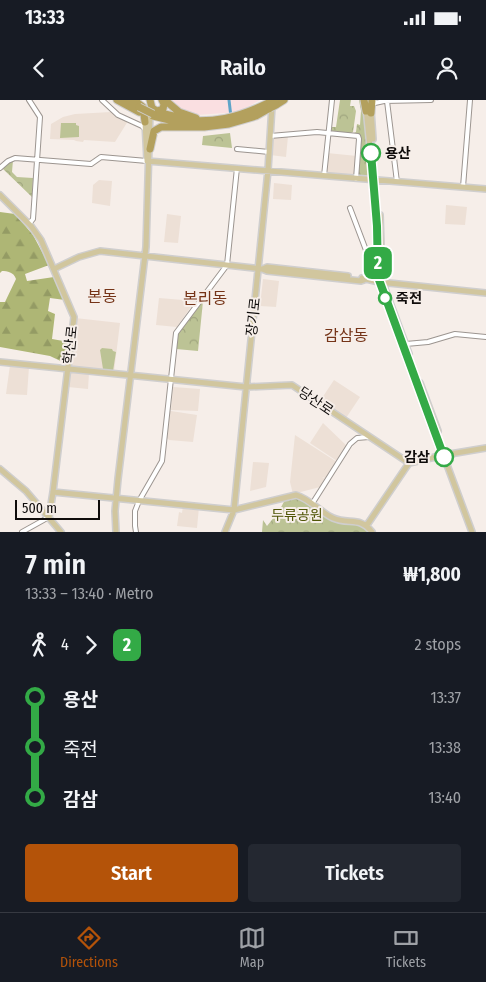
<!DOCTYPE html>
<html lang="en">
<head>
<meta charset="utf-8">
<style>
  :root { --surface:#171b24; --page:#242831; --text:#f1f3f6; --muted:#9ea1a6; --line:#363941; --accent:#b45309 }
  body { margin:0; font-family:"Fira Sans Condensed","Noto Sans KR",sans-serif; background:var(--page); color:var(--text); height:100vh; display:flex; flex-direction:column; font-size:19px; white-space:nowrap }
  * { box-sizing:border-box; margin:0 }
  p { font-size:16px; color:var(--muted) }
  .icon { flex:none; width:28px; height:28px; fill:none; stroke:currentColor; stroke-width:2; stroke-linecap:round; stroke-linejoin:round }
  .map { position:relative; height:432px; overflow:hidden }
  .details { display:flex; flex-direction:column; background:var(--surface); flex:1 }
  .details>* { flex:none }
  .badge { padding:0 10px; border-radius:8px; font-size:18px; line-height:32px }
  .scale { position:absolute; left:15px; bottom:12px; width:85px; box-sizing:border-box; padding-left:5px; border:2px solid #0f0c0b; border-top:0; font-size:14px; line-height:18px; white-space:nowrap; color:#0f0c0b; -webkit-text-stroke:4px #f6eee9; paint-order:stroke }
  .map>.badge { position:absolute; translate:-50% -50%; box-shadow:0 0 0 2px #fff }
  .legs { display:flex; align-items:center; gap:8px; height:55px; padding:0 25px; font-size:16px }
  .legs p { margin-inline-start:auto }
  .headline { display:flex; align-items:center; justify-content:space-between; height:85px; padding:0 25px }
  h1 { font-size:28px; font-weight:600; line-height:38px }
  .cta { display:flex; gap:10px; margin-top:auto; padding:10px 25px }
  .cta a { flex:1; height:58px; border-radius:5px; background:var(--accent); color:#fff; font-size:20px; font-weight:600; line-height:58px; text-align:center }
  .cta a+a { background:var(--page); color:var(--text) }
  ul { padding:0 25px; list-style:none }
  li { display:flex; align-items:center; gap:18px; height:50px; font-size:19px }
  li i { display:grid; place-items:center; width:8px; height:100%; margin:0 6px; background:currentColor }
  li i::after { content:''; width:12px; height:12px; margin:-6px; border:4px solid; border-radius:50%; background:var(--surface) }
  li p { margin-inline-start:auto }
  li:first-child i { background:linear-gradient(#0000 50%,currentColor 0) }
  li:last-child i { background:linear-gradient(currentColor 50%,#0000 0) }
  .status { display:flex; justify-content:space-between; align-items:center; height:35px; padding:0 25px; background:var(--surface); direction:ltr }
  .status svg { height:14px; fill:currentColor }
  header { display:flex; justify-content:space-between; align-items:center; height:65px; padding:0 25px; background:var(--surface); font-size:22px; font-weight:600 }
  .menu { display:flex; justify-content:space-around; align-items:center; height:70px; border-top:1px solid var(--line); background:var(--surface); font-size:14px; color:var(--muted) }
  .menu a { display:grid; justify-items:center; gap:2px }
  .menu .current { color:var(--accent) }
  .map>svg:first-child { display:block }
  .built { fill:#ede0d6 }
  .industrial { fill:#fadfe1 }
  .green { fill:#bcc395 }
  .forest { fill:url(#forest-firs) }
  .park { fill:url(#park-crowns) }
  .lines { fill:none; stroke-linecap:round; stroke-linejoin:round }
  .river { stroke:#5fa4c8; stroke-width:3 }
  .minor-casing { stroke:#9c9590; stroke-width:6 }
  .major-casing { stroke:#cfcece; stroke-width:8 }
  .highway-casing { stroke:#cfcece; stroke-width:9 }
  .minor { stroke:#fff; stroke-width:4 }
  .major { stroke:#d1c69e; stroke-width:5 }
  .highway { stroke:#b3a05d; stroke-width:7 }
  .highway-bridge-casing { stroke:#cfcece; stroke-width:9; stroke-linecap:butt }
  .highway-bridge { stroke:#b3a05d; stroke-width:7 }
  .line-1-casing { stroke:#fff; stroke-width:11 }
  .line-1 { stroke:#33aa46; stroke-width:8 }
  .stop-1-dot { fill:#fff; stroke:#33aa46; stroke-width:2.5 }
  .labels { text-anchor:middle; stroke-width:4; stroke-linejoin:round; paint-order:stroke }
  .stop-label { font-size:14px; font-weight:bold; fill:#0f0c0b; stroke:#f6eee9; text-anchor:start }
  .street-label { font-size:14px; fill:#0f0c0b; stroke:#f6eee9 }
  .park-label { font-size:14px; fill:#505607; stroke:#f6eee9 }
  .quarter-label { font-size:16px; fill:#753418; stroke:#f6eee9 }
</style>
</head>
<body>
<div class="status"><b>13:33</b><svg viewBox="0 0 49 12"><path d="M0 12V9h3v3zM5 12V6h3v6zM10 12V3h3v9zM15 12V0h3v12zM26 1h20v11H26zM47 4h2v5h-2z"/></svg></div>
<header><svg class="icon" aria-label="back" viewBox="0 0 24 24"><path d="M15 5l-7 7 7 7"/></svg>Railo<svg class="icon" aria-label="person" viewBox="0 0 24 24"><circle cx="12" cy="8" r="4"/><path d="M4 21q1-7 8-7t8 7"/></svg></header>
<div class="map">
<svg width="486" height="432" viewBox="0 0 486 432">
  <defs>
    <pattern id="forest-firs" width="22" height="20" patternUnits="userSpaceOnUse" patternTransform="scale(1.25)"><rect width="22" height="20" fill="#aeb675"/><path d="M5 1l3.5 6h-7zM16 11l3.5 6h-7z" fill="#949b64"/></pattern>
    <pattern id="park-crowns" width="20" height="18" patternUnits="userSpaceOnUse" patternTransform="scale(1.25)"><rect width="20" height="18" fill="#bcc395"/><path d="M2 6a3 3 0 1 1 6 0M12 15a3 3 0 1 1 6 0" fill="none" stroke="#a0a67f"/></pattern>
  </defs>
  <rect width="100%" height="100%" fill="#f6eee9"/>
  <path class="built" d="M111,12L116,16L128,21L115,42L84,40L83,42L76,41L74,40L50,39L51,24L63,17L75,14Z
    M288,36L286,57L270,55L272,38Z
    M327,53L357,56L355,76L353,77L328,75L325,72Z
    M99,80L112,81L110,106L92,103L93,85Z
    M274,83L292,85L291,100L273,99Z
    M446,105L467,107L465,125L445,124Z
    M167,114L181,116L178,143L164,142Z
    M263,179L279,181L276,207L260,206Z
    M159,198L195,201L177,227L156,225Z
    M75,218L120,223L114,272L69,267Z
    M10,265L29,267L27,295L6,294Z
    M69,271L89,273L88,289L68,287Z
    M334,280L360,297L346,318L320,301Z
    M173,287L200,289L198,311L171,310Z
    M171,311L197,315L193,342L169,340L167,338L169,312Z
    M323,323L347,346L337,361L310,343Z
    M295,335L337,362L325,378L322,377L325,379L320,387L293,394L290,382Z
    M253,362L269,363L266,387L250,391Z
    M183,406L199,407L197,428L177,426L179,412L182,413Z"/>
  <path class="industrial" d="M170,0H260L238,12L197,15L180,10Z"/>
  <path class="green" d="M61,23H76V25L79,26V37L60,38Z
    M102,248L112,249L113,251L116,252L113,271L103,269L100,250Z"/>
  <path class="forest" d="M0,112L15,114L33,135L49,165L25,174L27,181L54,177L65,200L50,198L48,211L55,214L52,239L69,242L67,264L50,256L0,247V202H5L16,179C14,172 7,171 2,171L0,173Z"/>
  <path class="park" d="M340,0H351L350,6H354L356,11L353,32L351,33H354L356,32L357,24L360,25L361,11L359,0H363L370,77H357L360,36L331,33L332,27H336Z
    M230,33L232,48L202,45L203,36Z
    M13,60L12,72L17,77L33,78L32,97L2,68Z
    M201,201H203L198,251L176,249L177,233Z
    M297,397L329,417L358,422L371,432H262L263,420L267,426L279,411L286,398Z"/>
  <g class="lines">
    <path class="river" d="M229,0L231,17"/>
    <g class="minor-casing">
      <path id="minor" d="M102,0L118,15L142,26L146,30
        M374,0L375,3L384,1L431,0
        M387,1L397,82
        M270,36L317,32L358,36L359,39L356,79
        M237,49L269,52
        M0,68L8,61L15,58L91,64L101,57L147,61
        M324,76L332,0
        M463,87L470,0
        M350,108L375,174
        M29,124L33,119L40,17L29,0
        M406,244L428,242L455,234L486,237
        M312,404L350,344L357,338L369,337
        M22,432L49,417
        M136,432L135,426V411L139,401L162,361L176,233L227,165L237,68"/>
    </g>
    <g class="major-casing">
      <path id="major" d="M366,8L376,106L379,182L472,432
        M371,10L373,39
        M145,22L147,60
        M147,61L486,89
        M0,95L31,126L41,140L74,217L53,392L49,417
        M380,115L381,146
        M54,169L79,157L100,151L262,169L267,171L361,181L364,180
        M263,169L267,167L348,176
        M381,172L385,189L409,254
        M362,178L379,182L486,193
        M0,262L246,287L292,285L409,363L444,355L486,348
        M420,283L438,331
        M0,369L26,391L61,432
        M53,392L234,410L296,395C310,399 320,412 333,418C349,425 360,416 372,432
        M367,425L409,363
        M116,432L115,411L118,379L146,147L150,12
        M225,432L234,410L268,70L272,6"/>
    </g>
    <g class="highway-casing">
      <path id="highway" d="M117,0L139,12
        M126,0L138,7
        M134,0L143,7L145,22
        M150,0L152,8L157,11L163,9L164,4L162,0
        M165,0L179,12L196,18
        M364,0L366,11
        M276,5L284,0
        M156,12L182,18
        M371,13L372,0
        M153,16L182,23
        M176,19C213,24 238,18 270,2
        M150,49L154,31L161,27H204L229,24L256,16L270,8"/>
    </g>
    <use href="#minor" class="minor"/>
    <use href="#major" class="major"/>
    <use href="#highway" class="highway"/>
    <g class="highway-bridge-casing">
      <path id="highway-bridge" d="M270,2L274,0
        M139,7L153,14
        M270,8L276,5"/>
    </g>
    <use href="#highway-bridge" class="highway-bridge"/>
  </g>
  <g class="lines">
    <g class="line-1-casing">
      <path id="line-1" d="M371,53L377,126L378,177L444,357"/>
    </g>
    <use href="#line-1" class="line-1"/>
  </g>
  <g class="stop-1-dot">
    <circle cx="371" cy="53" r="9"/>
    <circle cx="385" cy="198" r="6"/>
    <circle cx="444" cy="357" r="9"/>
  </g>
  <g class="labels">
    <g class="stop-label">
      <text x="385" y="58">용산</text>
      <text x="396" y="203">죽전</text>
      <text x="430" y="362" text-anchor="end">감삼</text>
    </g>
    <g class="street-label">
      <text transform="translate(253 217) rotate(-84)" y="5">장기로</text>
      <text transform="translate(70 245) rotate(-84)" y="5">학산로</text>
      <text transform="translate(316 301) rotate(34)" y="5">당산로</text>
    </g>
    <g class="park-label">
      <text x="297" y="420">두류공원</text>
    </g>
    <g class="quarter-label">
      <text x="102" y="202">본동</text>
      <text x="205" y="204">본리동</text>
      <text x="346" y="241">감삼동</text>
    </g>
  </g>
</svg>
<div class="scale">500 m</div>
<b class="badge" style="left:378px;top:163px;background:#33aa46;color:#fff">2</b>
</div>
<section class="details">
<div class="headline"><div><h1>7 min</h1><p>13:33 – 13:40 · Metro</p></div><b>₩1,800</b></div>
<div class="legs"><svg class="icon" aria-label="walk" viewBox="0 0 24 24"><circle cx="13" cy="4" r="2"/><path d="M13 8l-2 6 4 7M11 14l-3 7M7 12l3-4h3l4 4"/></svg>4<svg class="icon" aria-label="forward" viewBox="0 0 24 24"><path d="M9 5l7 7-7 7"/></svg><b class="badge" style="background:#33aa46;color:#fff">2</b><p>2 stops</p></div>
<ul>
<li><i style="color:#33aa46"></i><b>용산</b><p>13:37</p></li>
<li><i style="color:#33aa46"></i><span>죽전</span><p>13:38</p></li>
<li><i style="color:#33aa46"></i><b>감삼</b><p>13:40</p></li>
</ul>
<div class="cta"><a>Start</a><a>Tickets</a></div>
</section>
<nav class="menu">
<a class="current"><svg class="icon" aria-label="directions" viewBox="0 0 24 24"><path d="M12 3l9 9-9 9-9-9zM9 14v-3h6M13 9l2 2-2 2"/></svg>Directions</a>
<a><svg class="icon" aria-label="map" viewBox="0 0 24 24"><path d="M3 6l6-2 6 2 6-2v14l-6 2-6-2-6 2zM9 4v14M15 6v14"/></svg>Map</a>
<a><svg class="icon" aria-label="tickets" viewBox="0 0 24 24"><path d="M3 7h18v10H3zM15 7v10"/></svg>Tickets</a>
</nav>
</body>
</html>
